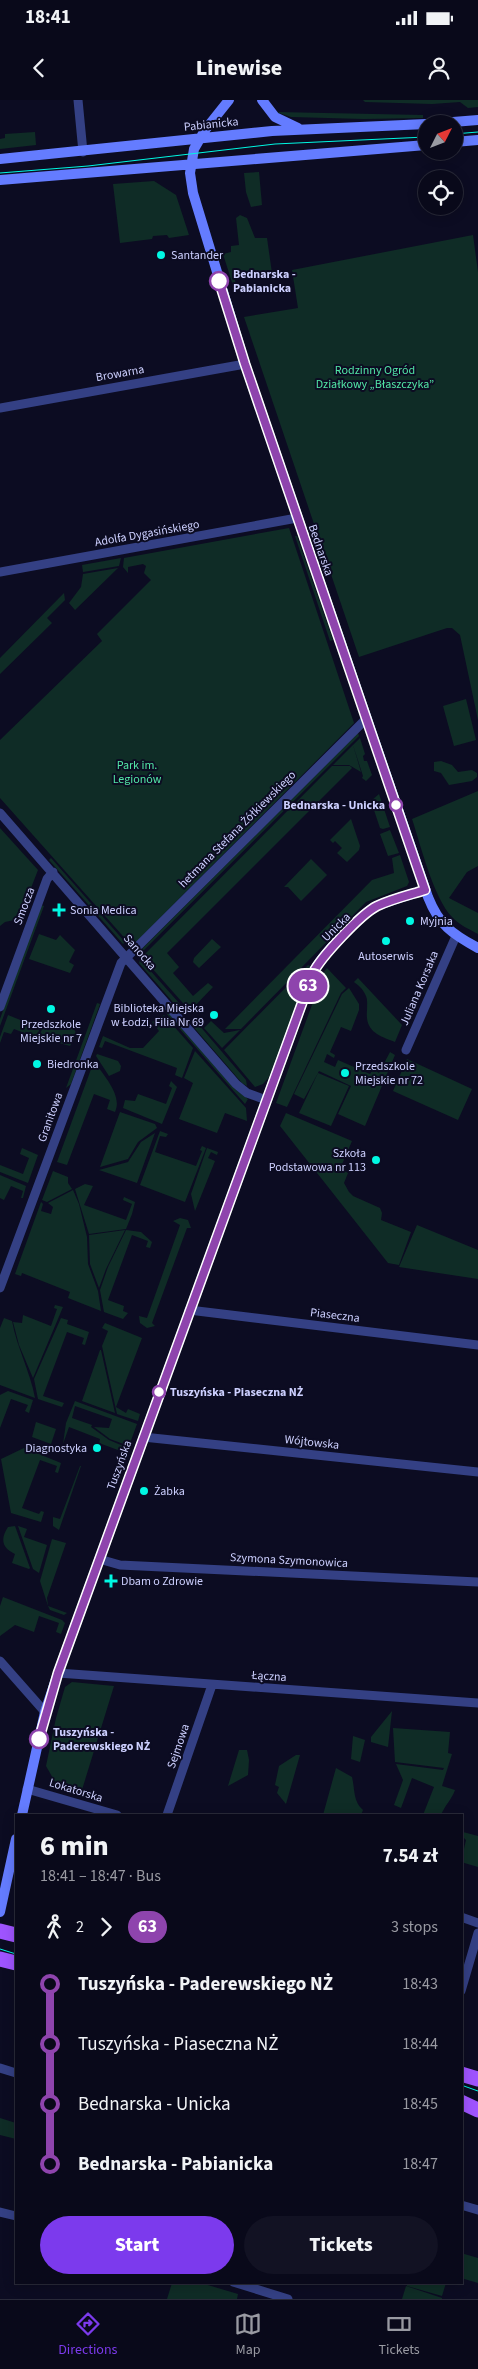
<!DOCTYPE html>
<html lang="en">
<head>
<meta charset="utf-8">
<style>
  :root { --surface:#09091a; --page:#121223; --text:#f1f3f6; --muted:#999aa2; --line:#292a39; --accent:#7c3aed }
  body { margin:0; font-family:"Source Sans 3",sans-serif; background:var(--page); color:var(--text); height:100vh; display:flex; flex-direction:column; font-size:19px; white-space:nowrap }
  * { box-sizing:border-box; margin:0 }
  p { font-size:16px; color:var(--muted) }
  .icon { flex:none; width:28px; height:28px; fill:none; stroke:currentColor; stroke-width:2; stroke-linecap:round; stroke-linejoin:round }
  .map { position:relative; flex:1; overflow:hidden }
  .drawer { position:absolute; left:15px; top:1714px; width:448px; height:470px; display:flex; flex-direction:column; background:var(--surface); border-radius:0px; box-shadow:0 2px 12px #0003,0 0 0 1px var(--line) }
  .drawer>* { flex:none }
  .badge { padding:0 10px; border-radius:16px; font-size:18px; line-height:32px }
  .needle { width:32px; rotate:48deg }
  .tools { position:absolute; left:418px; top:15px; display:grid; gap:10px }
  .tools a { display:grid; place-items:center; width:45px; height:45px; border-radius:50%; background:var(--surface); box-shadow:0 2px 12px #0003,0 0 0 1px var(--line); font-size:25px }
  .map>.badge { position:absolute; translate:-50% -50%; box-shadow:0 0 0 2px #fff }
  .legs { display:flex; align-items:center; gap:8px; height:55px; padding:0 25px; font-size:16px }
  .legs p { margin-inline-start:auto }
  .head { display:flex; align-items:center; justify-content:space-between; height:85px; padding:0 25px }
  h1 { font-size:28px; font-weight:800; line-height:38px }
  .cta { display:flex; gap:10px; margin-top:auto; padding:10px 25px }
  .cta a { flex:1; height:58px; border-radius:30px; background:var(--accent); color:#fff; font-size:20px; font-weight:800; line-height:58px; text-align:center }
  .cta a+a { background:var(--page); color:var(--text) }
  ul { padding:0 25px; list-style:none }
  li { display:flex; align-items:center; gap:18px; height:60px; font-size:19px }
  li i { display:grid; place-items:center; width:8px; height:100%; margin:0 6px; background:currentColor }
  li i::after { content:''; width:12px; height:12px; margin:-6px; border:4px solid; border-radius:50%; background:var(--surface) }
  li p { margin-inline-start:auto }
  li:first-child i { background:linear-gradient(#0000 50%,currentColor 0) }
  li:last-child i { background:linear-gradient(currentColor 50%,#0000 0) }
  .status { display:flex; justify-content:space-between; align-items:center; height:35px; padding:0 25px; background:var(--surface); direction:ltr }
  .status svg { height:14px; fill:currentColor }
  header { display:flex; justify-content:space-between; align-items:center; height:65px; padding:0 25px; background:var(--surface); font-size:22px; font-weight:800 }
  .menu { display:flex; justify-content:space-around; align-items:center; height:70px; border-top:1px solid var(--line); background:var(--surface); font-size:14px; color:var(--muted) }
  .menu a { display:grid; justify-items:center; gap:2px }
  .menu .on { color:var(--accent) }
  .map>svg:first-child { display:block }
  .green { fill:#0f2c26 }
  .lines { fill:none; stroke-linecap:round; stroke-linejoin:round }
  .street { stroke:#344084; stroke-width:9 }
  .secondary { stroke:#647cff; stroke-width:10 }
  .primary { stroke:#9f54ff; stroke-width:15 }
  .tram { stroke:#00f8e3; stroke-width:1 }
  .line-1-casing { stroke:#fff; stroke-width:11 }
  .line-1 { stroke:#8e44ad; stroke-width:8 }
  .poi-dot { fill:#00f8e3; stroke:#0c0c22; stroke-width:2 }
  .stop-1-dot { fill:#fff; stroke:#8e44ad; stroke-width:2.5 }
  .labels { text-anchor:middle; stroke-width:4; stroke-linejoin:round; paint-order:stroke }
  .street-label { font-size:12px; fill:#cdd0ff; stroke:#0c0c22 }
  .poi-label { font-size:12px; fill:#cdd0ff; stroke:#0c0c22; text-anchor:start }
  .stop-label { font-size:12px; font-weight:bold; fill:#cdd0ff; stroke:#0c0c22; text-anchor:start }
  .park-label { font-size:12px; fill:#52e6a6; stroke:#0c0c22 }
</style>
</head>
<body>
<div class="status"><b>18:41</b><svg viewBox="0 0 49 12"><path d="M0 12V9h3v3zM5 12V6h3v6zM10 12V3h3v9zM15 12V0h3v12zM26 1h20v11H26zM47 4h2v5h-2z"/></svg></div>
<header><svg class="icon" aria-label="back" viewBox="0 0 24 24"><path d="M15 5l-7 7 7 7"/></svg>Linewise<svg class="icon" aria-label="person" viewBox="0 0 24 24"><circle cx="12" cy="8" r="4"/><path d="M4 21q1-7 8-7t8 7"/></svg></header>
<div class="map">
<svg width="478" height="2199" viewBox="0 0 478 2199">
  <rect width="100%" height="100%" fill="#0c0c22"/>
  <path class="green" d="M363,0H478V7L468,8L460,2L432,4L365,2Z
    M276,12L423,15V18L364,19L291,17Z
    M35,32L36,45L0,49V39L5,38V34Z
    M259,72L262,105L251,107L246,92L244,73Z
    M154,81L176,95L189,135L169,138L167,135L153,136L152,139L120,143L113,84Z
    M240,115L247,118L255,138H267L272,173L235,180L237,191L235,192L223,154L231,152V146L239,145L236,118Z
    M473,135L478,172V620L460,535L452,528H447L359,557L244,217L298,208L292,170Z
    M289,428L354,623L136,842L130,844L0,698V640L102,541L97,534L151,480L144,473L146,466L143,464L128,467V473L123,467L124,458Z
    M295,436H297L333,540L330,541Z
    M121,458L119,466L83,472L82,465Z
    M118,468L75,510L69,503L81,487L83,474Z
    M64,493L65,500L47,518L52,523L0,574V558Z
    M466,599L476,640L454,646L443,606Z
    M358,633L359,636L140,854L139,852Z
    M360,638L365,654L363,656L364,661H367L372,675L366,681L362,678L363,676L353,645Z
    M353,645L361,672L349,665H333Z
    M441,661L452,665L458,672L472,670L477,673V677L472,681L449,685L441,673L434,671V662Z
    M332,666H350L352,668L167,853L179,867L173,873L193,896L208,883L213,887L190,911L142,857Z
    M478,691V766L467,772L449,798L478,813V834C469,829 459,825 452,817C433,797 421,746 412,719Z
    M379,694L390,727L383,729L380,728L371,701Z
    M351,719L360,746L359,750L347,762L337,753L342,748L335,741L333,743L330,740Z
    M0,728L38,770L19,819L5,822L0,826Z
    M390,730L399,753L388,756L380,734Z
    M400,755L409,782L407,786L366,802L241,929H225L372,780L394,773L392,758Z
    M51,758L125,842L123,844L49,760Z
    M311,759L327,775L301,801L288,787H284Z
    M41,805L44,806L0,926V919Z
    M39,834L56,840L60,835L75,850L69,862L74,865L70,873L29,859Z
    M212,839L221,847L199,868L193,862L194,858Z
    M140,859L187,912L188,914L184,915L139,863Z
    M308,865L310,866L269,977L263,984L255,987L224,950Z
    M327,868L346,888L341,893L287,1007L276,1003L324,872Z
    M358,878L402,925L395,942C377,935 365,931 367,910C367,904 368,899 365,894C363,889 358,885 354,882Z
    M349,888L359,904V910L351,931L341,927L330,952L335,955L334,958L327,954L324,962L335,967L338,960L370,974L373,969L379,973L390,952L395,955L365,1026L338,1014L351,986L319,971L304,999L294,994L342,894Z
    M97,903L100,904L71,984L66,988Z
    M166,913H169L234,988L248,999L245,1004Z
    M8,915L40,928L37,935L30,938L27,934L14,929L11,934L4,932L0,943V937Z
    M164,915L193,948L182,978L175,975L177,968L105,941L102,948L99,947L103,936L130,948H143L159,931L152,922Z
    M193,918L246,980L247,986L242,983L191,924Z
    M211,921L224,933L240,930L222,948L204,928Z
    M43,928L66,930L73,928L77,934L70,946L41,938L39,935Z
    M195,951L246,1008L247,1021L225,1013L217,1033L179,1019L193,983L184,978Z
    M97,954L118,961L121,966L120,971L109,976L96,956Z
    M407,959L472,989L458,1020L393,991Z
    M94,961C103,975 123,995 115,1012L107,1009L110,1000L94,994L67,1065L57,1062Z
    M318,973L349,986L331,1026L299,1013Z
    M171,981L177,987L162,1024L123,1008L125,1000L135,1001L138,994L166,1004L172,988L169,986Z
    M120,1012L155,1024L157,1028L138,1042L128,1059L100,1067Z
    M286,1013L352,1041L340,1069L348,1073L344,1083L349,1092L353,1096L380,1108L382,1113L381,1120L411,1132L399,1165L388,1163L280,1026Z
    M160,1031L168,1034L166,1037L160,1036L155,1052L196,1066L202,1051L200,1050L202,1046L206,1048L185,1102L140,1085Z
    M155,1033L137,1083L99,1070L128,1062L141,1042Z
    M22,1048L38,1055L28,1083L0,1072V1065L23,1074L29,1058L20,1054Z
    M207,1048L218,1052L217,1055L211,1052L208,1058L215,1061L195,1111L191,1094Z
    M53,1071L68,1077V1083L72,1089L47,1102L42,1100Z
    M0,1075L26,1086L23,1098H21L23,1091L11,1086L4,1100L0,1098Z
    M85,1084L93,1086L84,1105L126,1120L132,1104L123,1100L124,1097L135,1102L132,1114L126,1129L89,1134L75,1089Z
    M73,1090L79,1104L87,1137L88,1164L98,1191L101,1211L68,1198L70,1192L22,1173L21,1176L15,1174L41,1102L43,1104L41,1111L51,1114L53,1107L48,1103Z
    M180,1118L188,1120L191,1128H187L152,1223L155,1226L147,1228L140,1223L139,1216L147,1218L180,1125L173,1121Z
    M417,1125L478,1150V1179L399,1167Z
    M125,1130L106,1169L99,1188L90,1164L89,1135Z
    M126,1130L141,1132L152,1142L150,1148L146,1147L148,1141L132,1135L108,1200L124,1206L123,1211L128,1213L123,1219L104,1212L100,1190L108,1167Z
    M55,1205L63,1207L33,1278L19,1245L13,1222L22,1223L23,1215L51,1226L57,1209L54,1208Z
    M4,1218L12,1221C17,1248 30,1271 35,1298L0,1285V1228Z
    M61,1218L68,1220L67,1224L89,1232L85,1245L82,1244L84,1238L67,1232L43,1296L64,1303L62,1307L38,1299L34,1279Z
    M105,1223L142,1238L116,1307L126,1313L128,1309L140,1314L138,1321L117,1314L102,1246L108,1231L102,1228Z
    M100,1250H101L115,1313L82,1301Z
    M8,1291L33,1300L29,1313L25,1311L28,1305L11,1299L0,1328V1295Z
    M75,1301L137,1324L129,1346L110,1339L94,1327L109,1328L112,1319L75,1306L72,1318L92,1325L91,1327L109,1340L128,1348L126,1353L99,1343L100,1339L69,1327L63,1344L66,1323Z
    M36,1322L56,1329L51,1344L32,1337Z
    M24,1348L61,1363L58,1373L55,1372L57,1366L40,1360L22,1408L39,1414L41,1411L44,1412L41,1422L11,1413L1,1359Z
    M80,1366H81L59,1430L53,1426V1417L60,1419Z
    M15,1426L30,1468L29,1469L12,1463L15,1454C2,1448 0,1439 8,1427Z
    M18,1426L27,1429L24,1437L47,1445L39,1473L33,1469Z
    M52,1439L66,1443L47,1498L48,1506L67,1513L64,1515L50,1510L48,1506L40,1481Z
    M3,1497L62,1520L65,1523L61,1534L56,1532L59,1523L39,1516L34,1532L15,1525L0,1536V1506Z
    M72,1582L114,1586L81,1693L58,1687L46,1666L56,1618L65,1587Z
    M392,1611L388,1647L371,1642V1637Z
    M393,1628L450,1632L448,1653L452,1654L442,1686L455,1690C452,1699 445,1705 441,1715H423L434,1687L412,1678L401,1708L394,1705L403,1680L396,1664L443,1670L444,1668L395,1662Z
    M353,1636L365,1640L360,1662L351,1659Z
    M239,1650H247L249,1660L248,1675L228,1686Z
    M296,1655H300L286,1704L277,1693L279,1687L275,1685L279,1666Z
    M336,1668L352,1677C355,1689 353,1702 363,1710L361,1715H323Z
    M463,1732L478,1736V1767L461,1762L466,1740L462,1736Z
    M0,2018L16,2023V2039L0,2035Z
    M461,2153L478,2158V2183L461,2178Z
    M172,2183H201L238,2194L237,2199H167Z
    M407,2183V2182L446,2183L442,2196L407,2186Z
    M406,2186L442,2198V2199H402Z"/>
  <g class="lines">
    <path class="street" d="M78,0L83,52
      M0,308L245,264
      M0,472L297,418
      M0,713L236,984L247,993L266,1000
      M0,907L47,779L53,772
      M406,950L456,836
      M0,1188L121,863L366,619
      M189,1210L478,1245
      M143,1337L478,1372
      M99,1459L120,1465L478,1482
      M0,1561L45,1612
      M58,1573L478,1603
      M27,1689L117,1715
      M167,1715L212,1585
      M461,1817L478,1823
      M461,1891L478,1833
      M0,1968L16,1973
      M461,2105L478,2110
      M0,2112L16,2116
      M233,2182L288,2199"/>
    <path class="secondary" d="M229,0L205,30L194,49L190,73L193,93L245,264L428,797C439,825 452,834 478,848
      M262,0L275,17L298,28
      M428,24L478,20
      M454,42L478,40
      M0,59L272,31L426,24
      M0,80L426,45
      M22,1715L45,1612L58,1573L313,873C320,857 361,814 377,806C392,799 409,795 425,790
      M0,1812L16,1739"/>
    <path class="primary" d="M0,1831L16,1835
      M0,1859L16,1863
      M461,1974L478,1979
      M461,2002L478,2010"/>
    <path class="tram" d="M454,34L478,32
      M0,73L88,66L275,44L426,37
      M0,1849L16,1854
      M461,1985L478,1991"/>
  </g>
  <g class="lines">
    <g class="line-1-casing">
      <path id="line-1" d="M39,1639L58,1573L313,873C321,857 361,814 377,806C392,799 409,795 425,790L245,264L219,181"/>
    </g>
    <use href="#line-1" class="line-1"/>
  </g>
  <g class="poi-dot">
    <circle cx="161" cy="155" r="5"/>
    <path d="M56.5 802.5h5v5h5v5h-5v5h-5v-5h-5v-5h5z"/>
    <circle cx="410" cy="821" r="5"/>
    <circle cx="386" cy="841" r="5"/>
    <circle cx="51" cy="909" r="5"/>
    <circle cx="214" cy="915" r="5"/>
    <circle cx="37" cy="964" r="5"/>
    <circle cx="345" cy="973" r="5"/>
    <circle cx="376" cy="1060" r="5"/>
    <circle cx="97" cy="1348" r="5"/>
    <circle cx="144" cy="1391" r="5"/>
    <path d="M108.5 1473.5h5v5h5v5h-5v5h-5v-5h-5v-5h5z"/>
  </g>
  <g class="stop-1-dot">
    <circle cx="219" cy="181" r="9"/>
    <circle cx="396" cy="705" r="6"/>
    <circle cx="159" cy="1292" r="6"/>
    <circle cx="39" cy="1639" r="9"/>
  </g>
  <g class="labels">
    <g class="street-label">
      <text transform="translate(211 24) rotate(-6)" y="4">Pabianicka</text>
      <text transform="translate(120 273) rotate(-10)" y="4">Browarna</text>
      <text transform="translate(147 433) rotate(-10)" y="4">Adolfa Dygasińskiego</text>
      <text transform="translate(321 450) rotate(71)" y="4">Bednarska</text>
      <text transform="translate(237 729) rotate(-45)" y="4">hetmana Stefana Żółkiewskiego</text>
      <text transform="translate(24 806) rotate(-69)" y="4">Smocza</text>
      <text transform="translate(336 827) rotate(-45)" y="4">Unicka</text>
      <text transform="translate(140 852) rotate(49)" y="4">Sanocka</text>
      <text transform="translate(419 888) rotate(-67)" y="4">Juliana Korsaka</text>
      <text transform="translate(50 1017) rotate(-70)" y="4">Granitowa</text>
      <text transform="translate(335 1215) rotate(7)" y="4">Piaseczna</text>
      <text transform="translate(312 1342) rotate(6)" y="4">Wójtowska</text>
      <text transform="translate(119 1365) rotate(-70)" y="4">Tuszyńska</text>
      <text transform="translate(289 1460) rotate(3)" y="4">Szymona Szymonowica</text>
      <text transform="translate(269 1576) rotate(4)" y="4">Łączna</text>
      <text transform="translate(178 1646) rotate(-71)" y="4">Sejmowa</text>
      <text transform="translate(76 1690) rotate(17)" y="4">Lokatorska</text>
    </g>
    <g class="poi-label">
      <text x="171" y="159">Santander</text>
      <text x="70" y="814">Sonia Medica</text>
      <text x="420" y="825">Myjnia</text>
      <text x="386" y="860" text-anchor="middle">Autoserwis</text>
      <text x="204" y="912" text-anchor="end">Biblioteka Miejska<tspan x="204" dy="14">w Łodzi, Filia Nr 69</tspan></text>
      <text x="51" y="928" text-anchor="middle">Przedszkole<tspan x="51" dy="14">Miejskie nr 7</tspan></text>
      <text x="47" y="968">Biedronka</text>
      <text x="355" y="970">Przedszkole<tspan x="355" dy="14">Miejskie nr 72</tspan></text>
      <text x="366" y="1057" text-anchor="end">Szkoła<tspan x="366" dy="14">Podstawowa nr 113</tspan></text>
      <text x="87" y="1352" text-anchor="end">Diagnostyka</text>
      <text x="154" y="1395">Żabka</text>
      <text x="121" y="1485">Dbam o Zdrowie</text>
    </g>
    <g class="stop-label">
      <text x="233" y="178">Bednarska -<tspan x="233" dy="14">Pabianicka</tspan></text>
      <text x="385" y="709" text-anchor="end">Bednarska - Unicka</text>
      <text x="170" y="1296">Tuszyńska - Piaseczna NŻ</text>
      <text x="53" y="1636">Tuszyńska -<tspan x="53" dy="14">Paderewskiego NŻ</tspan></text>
    </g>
    <g class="park-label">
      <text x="375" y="274">Rodzinny Ogród<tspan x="375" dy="14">Działkowy „Błaszczyka”</tspan></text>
      <text x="137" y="669">Park im.<tspan x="137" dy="14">Legionów</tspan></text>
    </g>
  </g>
</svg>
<div class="tools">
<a><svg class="needle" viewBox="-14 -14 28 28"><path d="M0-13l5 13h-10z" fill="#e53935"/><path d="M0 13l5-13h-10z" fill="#999aa2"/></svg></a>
<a><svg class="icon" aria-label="locate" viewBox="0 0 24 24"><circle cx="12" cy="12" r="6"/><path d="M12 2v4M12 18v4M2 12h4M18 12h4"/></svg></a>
</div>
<b class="badge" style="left:308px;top:886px;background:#8e44ad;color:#fff">63</b>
<section class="drawer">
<div class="head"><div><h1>6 min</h1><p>18:41 – 18:47 · Bus</p></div><b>7.54 zł</b></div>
<div class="legs"><svg class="icon" aria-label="walk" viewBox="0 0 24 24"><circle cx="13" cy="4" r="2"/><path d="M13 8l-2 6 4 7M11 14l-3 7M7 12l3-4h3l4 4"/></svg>2<svg class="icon" aria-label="forward" viewBox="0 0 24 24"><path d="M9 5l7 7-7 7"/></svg><b class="badge" style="background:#8e44ad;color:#fff">63</b><p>3 stops</p></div>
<ul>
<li><i style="color:#8e44ad"></i><b>Tuszyńska - Paderewskiego NŻ</b><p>18:43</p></li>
<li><i style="color:#8e44ad"></i><span>Tuszyńska - Piaseczna NŻ</span><p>18:44</p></li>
<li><i style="color:#8e44ad"></i><span>Bednarska - Unicka</span><p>18:45</p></li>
<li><i style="color:#8e44ad"></i><b>Bednarska - Pabianicka</b><p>18:47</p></li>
</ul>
<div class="cta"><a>Start</a><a>Tickets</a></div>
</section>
</div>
<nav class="menu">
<a class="on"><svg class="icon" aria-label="directions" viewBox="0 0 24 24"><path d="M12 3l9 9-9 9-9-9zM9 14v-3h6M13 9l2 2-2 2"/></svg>Directions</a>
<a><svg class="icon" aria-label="map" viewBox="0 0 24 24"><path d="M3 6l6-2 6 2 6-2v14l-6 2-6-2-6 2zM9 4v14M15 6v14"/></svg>Map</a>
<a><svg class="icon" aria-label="tickets" viewBox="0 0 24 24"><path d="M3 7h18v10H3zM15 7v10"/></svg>Tickets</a>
</nav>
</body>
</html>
